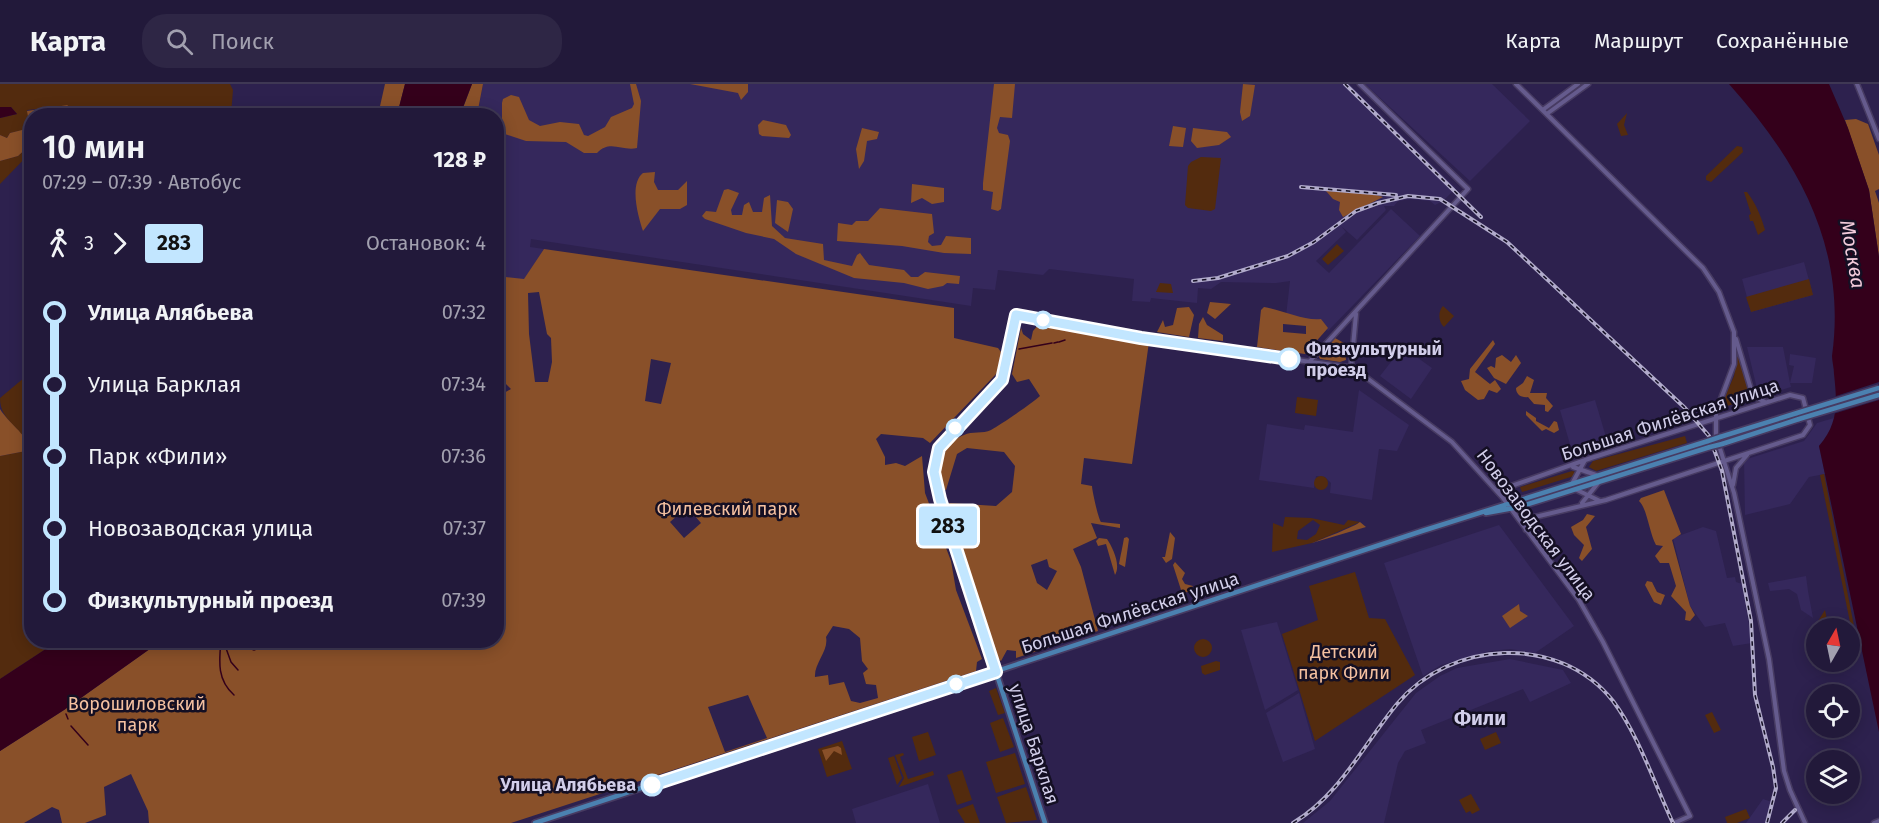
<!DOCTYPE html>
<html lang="ru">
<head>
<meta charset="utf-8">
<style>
  :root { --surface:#22193a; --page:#2e2645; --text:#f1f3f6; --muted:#a2a0af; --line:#3f3854 }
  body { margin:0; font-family:"Fira Sans",sans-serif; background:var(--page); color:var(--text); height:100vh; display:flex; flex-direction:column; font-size:22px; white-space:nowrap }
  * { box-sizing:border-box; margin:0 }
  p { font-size:20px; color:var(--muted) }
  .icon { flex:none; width:33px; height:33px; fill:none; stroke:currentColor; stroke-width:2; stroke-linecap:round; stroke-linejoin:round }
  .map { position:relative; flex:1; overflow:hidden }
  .drawer { position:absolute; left:24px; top:24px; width:480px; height:540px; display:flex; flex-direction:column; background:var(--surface); border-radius:24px; box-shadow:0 3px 15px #0003,0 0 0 2px var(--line) }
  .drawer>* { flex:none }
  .badge { padding:0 12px; border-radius:4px; font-size:21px; line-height:39px }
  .needle { width:39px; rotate:9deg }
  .fabs { position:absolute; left:1806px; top:534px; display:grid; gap:12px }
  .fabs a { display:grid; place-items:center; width:54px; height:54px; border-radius:50%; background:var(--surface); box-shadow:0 3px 15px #0003,0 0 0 2px var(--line); font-size:30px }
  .map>.badge { position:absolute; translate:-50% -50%; box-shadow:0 0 0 3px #fff }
  .legs { display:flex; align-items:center; gap:9px; height:66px; padding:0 18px; font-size:20px }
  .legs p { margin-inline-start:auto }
  .head { display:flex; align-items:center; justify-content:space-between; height:102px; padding:0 18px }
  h1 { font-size:33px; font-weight:600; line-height:45px }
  ul { padding:0 18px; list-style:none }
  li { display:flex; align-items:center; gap:21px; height:72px; font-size:22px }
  li i { display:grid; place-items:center; width:9px; height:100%; margin:0 8px; background:currentColor }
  li i::after { content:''; width:15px; height:15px; margin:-8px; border:4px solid; border-radius:50%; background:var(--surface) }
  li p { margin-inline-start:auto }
  li:first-child i { background:linear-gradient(#0000 50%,currentColor 0) }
  li:last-child i { background:linear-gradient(currentColor 50%,#0000 0) }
  header { display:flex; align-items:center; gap:36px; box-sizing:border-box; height:84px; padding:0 30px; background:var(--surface); border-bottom:2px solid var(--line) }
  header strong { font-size:28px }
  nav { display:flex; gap:33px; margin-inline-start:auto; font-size:21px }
  .search { width:420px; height:54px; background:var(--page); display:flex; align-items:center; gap:15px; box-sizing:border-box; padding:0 21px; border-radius:24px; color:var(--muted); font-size:22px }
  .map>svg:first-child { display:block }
  .built { fill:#35285c }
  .green { fill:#532b0e; fill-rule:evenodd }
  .forest { fill:#895029; fill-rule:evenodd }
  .water { fill:#34001b }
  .pier { fill:#2d214e }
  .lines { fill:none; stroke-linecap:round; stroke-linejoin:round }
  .stream { stroke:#34001b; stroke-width:1.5 }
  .minor-casing { stroke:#473b62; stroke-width:7 }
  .major-casing { stroke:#473b62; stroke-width:8 }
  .minor { stroke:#655b8d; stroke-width:4 }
  .major { stroke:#4b81b0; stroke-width:4.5 }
  .rail-casing { stroke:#b1abcb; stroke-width:4 }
  .rail { stroke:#140f23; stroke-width:1.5; stroke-dasharray:4.5; stroke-linecap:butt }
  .major-bridge-casing { stroke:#473b62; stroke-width:8; stroke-linecap:butt }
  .major-bridge { stroke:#4b81b0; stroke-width:4.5 }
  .line-1-casing { stroke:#fff; stroke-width:14 }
  .line-1 { stroke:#c2e6ff; stroke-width:9 }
  .stop-1-dot { fill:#fff; stroke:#c2e6ff; stroke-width:3 }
  .labels { text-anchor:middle; stroke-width:5; stroke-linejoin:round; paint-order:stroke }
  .stop-label { font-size:18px; font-weight:bold; fill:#d2ceea; stroke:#140f23; text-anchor:start }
  .street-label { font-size:18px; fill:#d2ceea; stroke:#140f23 }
  .park-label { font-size:18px; fill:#f4c0a0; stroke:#140f23 }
  .water-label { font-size:20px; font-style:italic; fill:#f3cbdb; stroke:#140f23 }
  .neighbourhood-label { font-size:20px; font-weight:bold; fill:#d2ceea; stroke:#140f23 }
</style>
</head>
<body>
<header>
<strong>Карта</strong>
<div class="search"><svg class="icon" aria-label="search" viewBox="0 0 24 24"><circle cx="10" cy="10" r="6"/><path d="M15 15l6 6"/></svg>Поиск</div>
<nav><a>Карта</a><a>Маршрут</a><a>Сохранённые</a></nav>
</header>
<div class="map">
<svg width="1879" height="739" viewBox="0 0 1879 739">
  <rect width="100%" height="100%" fill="#2d214e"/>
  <path class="built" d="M483,0H1349L1456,104L1443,117L1435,121L1430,117L1411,115L1398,117L1394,122H1384L1386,126L1357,156L1341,142L1346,148L1316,177L1329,189L1391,125L1420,152L1328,247L1318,237L1286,232L1290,197L1276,199L1221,198L1211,205L1198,204L1197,219L1151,214L1150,218L1132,217L1134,195L1049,185L1043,191L998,186L995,206L973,204L971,222L531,155L530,163L544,165L524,196L497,192L496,32H477Z
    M1365,0H1492L1530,37L1470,97Z
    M1804,178L1813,211L1751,228L1742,195Z
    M1747,263H1783L1790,299L1794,282L1789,281L1790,270L1816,274L1812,299H1790L1791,303L1759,313Z
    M1411,269L1432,284L1411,315L1380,292L1394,274Z
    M1359,306L1409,341L1397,367L1379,365L1372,416L1330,409L1331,399L1325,393L1316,392L1314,404L1259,396L1267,340L1304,346L1305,341L1353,348Z
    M1595,316L1609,363L1574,374L1560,326Z
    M1834,334L1829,350L1819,362L1825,390L1809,393L1790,420L1745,431L1744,376L1804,357L1817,339Z
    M1499,441L1574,542L1535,569L1510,565L1490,567L1441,581L1423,592L1384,479Z
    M1703,443L1716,447L1727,494L1735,493L1736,498L1742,500L1752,559L1733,562L1725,539L1705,543L1690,522L1673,454Z
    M1806,492L1808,507L1813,534L1801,526L1797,510L1789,505L1770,507L1768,499Z
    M1277,538L1298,606L1265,626L1241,546Z
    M1510,575L1563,586L1571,599L1530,618L1523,605L1421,646L1426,659L1405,667L1398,679L1384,739H1303L1330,717L1416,609L1440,592L1457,584Z
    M1299,609L1315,665L1283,678L1266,629Z
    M928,700L940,739H856L852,725Z
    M1763,715L1772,718L1765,739H1746Z"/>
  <path class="green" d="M0,0H230L233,6L231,31H61L67,22L27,26L31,44L10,49L7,54L0,51V34L17,30L11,23H0Z
    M1627,29L1624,41L1628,51L1621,52L1617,40Z
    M31,60V68L0,100V77L18,72Z
    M1737,62L1742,63L1743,68L1711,98L1706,96V92Z
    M1201,73L1221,74L1215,125L1211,127L1188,124L1185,121L1188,82L1191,78Z
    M1744,108H1747C1756,120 1761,132 1765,146L1758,151L1753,137H1750L1749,131L1751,130Z
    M1337,160L1344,167L1328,181L1322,175Z
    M1809,195L1813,211L1751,228L1746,213Z
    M1160,199L1171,200L1173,209L1156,208Z
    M1443,222L1454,232L1444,243C1438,238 1438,227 1443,222Z
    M1738,268L1751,315L1720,324L1734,292Z
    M31,288L32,556L58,557L0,595V372L31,366C22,342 0,338 0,314Z
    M1297,313L1318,316L1316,332L1295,329Z
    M1685,352L1687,359L1596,387L1589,383L1593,377Z
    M1572,387L1576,388L1574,392L1522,408L1520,403Z
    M1824,390L1856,552L1853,553L1820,391Z
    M1314 399a7 7 0 1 1 14 0a7 7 0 1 1-14 0Z
    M1285,433L1311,434L1344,441L1348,436L1360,438L1312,459L1272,468L1273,439L1283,443ZM1313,436L1320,441L1316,450L1307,456L1297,455L1298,447Z
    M1355,488L1369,534L1385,535L1415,591L1315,657L1282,550L1318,536L1309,502Z
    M1825,526L1827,536L1821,544H1816V552L1810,561L1808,553Z
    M1194 564a9 9 0 1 1 18 0a9 9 0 1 1-18 0Z
    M1216,577L1220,578V586L1205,591L1202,589L1201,582Z
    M996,604L1005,629L998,631L989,607Z
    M1712,628L1721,646L1714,649L1705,631Z
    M1003,634L1014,663L1000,668L990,639Z
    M928,648L936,671L919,677L912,653Z
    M1496,648L1501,659L1485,666L1480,655Z
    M842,657L852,685L827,693L818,665Z
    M903,669L904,671L900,673L908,695L933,687L934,691L899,703L904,694L895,671Z
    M1015,669L1025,700L996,709L986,678Z
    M894,672L902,694L897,701L888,674Z
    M962,686L972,716L957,721L947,691Z
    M1026,703L1037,736L1006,739L997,713Z
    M1471,710L1480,726L1472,730L1470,727L1466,729L1459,716Z
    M973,720L980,739H965L957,726Z
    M1746,725L1750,734L1737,739H1727L1725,733Z"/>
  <path class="forest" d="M385,0H405L397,31H378Z
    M472,0H483L477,31L460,32Z
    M630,0H636L641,17L637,64C623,68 610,55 597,69H584L566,58L526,57L502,49V19L503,15L511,11L519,13L529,36L540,42L560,38L579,40L584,51L588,52L605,43L611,33L632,24L634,20Z
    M690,0H748V8L741,16L738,9Z
    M994,0H1015L1012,34L1000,33L997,44L999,49L1008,51L1010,57L1001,125L998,127L991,125L993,108L983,106V99Z
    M1243,0L1255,1L1250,32L1242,37L1240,28Z
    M68,21L61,31L32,32L31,60L18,72L0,77V51L7,54L10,49L30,44L27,27Z
    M1856,35L1868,40L1879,71V105L1875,107L1879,119V173L1869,106L1845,36Z
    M763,36L786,41L791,51L789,54L762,52L759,50L758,41Z
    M1173,42L1186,44L1183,63L1169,62Z
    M862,44L879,48L877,55L867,57L864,77L859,85L856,65Z
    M1193,44L1227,48L1231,53L1219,61L1197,64L1191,57Z
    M655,88L654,98L658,106H678L687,97V121L680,125H660L643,147C638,132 629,100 643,89Z
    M912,100L944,104V118L932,120L922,114L911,119Z
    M728,105L739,109L731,126L732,131H742L744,121L749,118L753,128H762L764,114L770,111L772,142L785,154L823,160L824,176L852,182L857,171L860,169L869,181L904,186L911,193H918L925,188L960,192L959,200L947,199L943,202L928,205L904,199L854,194L796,170L774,155L746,149L705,135L702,132L706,127L716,128L724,106Z
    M1326,107L1370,109L1383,113L1343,133L1339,126L1340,118L1333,115Z
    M777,116L788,118L793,125L788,148L775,139Z
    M880,124L932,130L934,149L929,152L928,158L932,162L941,161L946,152L971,154V170L944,169L902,162L837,157L838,139L852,141L856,137H868Z
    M544,165L954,224V254L998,264L1001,268L997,289L930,359L923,354L881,350L876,355L885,373V381L896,379L905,382L922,372L925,409L951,477L956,506L982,575L977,578L976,587L511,739H149L148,727L131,690L104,703L106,731L85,739H62L59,726L52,723L24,739H0V667L64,626L161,557L496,556L497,313L511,305L497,291V192L524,195ZM539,208L547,250L551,254L552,278L548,298H535L529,250L528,209ZM651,275L671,279L661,320L645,317ZM687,423L701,439L684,454L670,438ZM833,542L849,545L860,554L862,577L868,585L863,589L866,600L876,601L878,614L860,619L851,617L844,598L829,601L828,591L815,593C814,579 829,567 826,553ZM748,611L767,654L725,668L708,623Z
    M1210,218L1231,220L1215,235L1207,229Z
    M1189,223L1194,231L1189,253L1157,248L1163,236L1165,243L1173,241L1177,224Z
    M1264,223C1282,226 1304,237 1321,235L1328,244L1305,270L1257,263L1261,226ZM1283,240L1306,242V250L1283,248Z
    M1203,233L1207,241L1223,251V257L1198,254L1199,240Z
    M1039,240L1149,258L1132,380L1084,374L1081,400L1092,402C1092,406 1098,434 1101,438L1120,440V444L1091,439L1097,454L1073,465L1081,483L1098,547L1016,574V567L1007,566L1001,577L996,573L947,422L949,419L996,422L1012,408L1015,382L1004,368L967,364L957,370L946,406L941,405C935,385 943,359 964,351C972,347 983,350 991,346C1000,341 1034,318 1040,312L1029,295L1017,298L1012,290L1021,244L1023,250L1031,256L1033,247ZM1047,475L1049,483L1057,487L1047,506L1037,499L1031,481Z
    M1335,254L1344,259L1346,276L1340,278L1320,275L1319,273L1323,266L1328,272L1339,270V261L1329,258Z
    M1493,256L1495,260L1475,288L1490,300L1495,296L1501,305L1497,309L1489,306L1484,315L1478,316L1465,306L1461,297L1469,295L1470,285Z
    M1502,271L1511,278L1516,271L1521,279L1506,300L1494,294L1487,284L1491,282L1495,284L1496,274Z
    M1527,292L1534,296L1530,309H1547L1546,314L1553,322L1548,328L1545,327V321L1534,320L1528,313C1522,314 1516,311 1516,304L1523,299Z
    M0,325C10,341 24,347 31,366L0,372Z
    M1526,327L1536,334V337L1549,344L1554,337L1557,338L1559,346L1554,349L1546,345L1542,347L1526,331Z
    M1664,406L1681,450L1672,456L1690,522L1695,531L1690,537L1685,536L1686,528L1671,512L1676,502L1669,479H1660L1655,472L1663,462L1656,461C1649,448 1647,424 1639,417L1641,414Z
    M1587,430L1595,432L1586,443L1592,465L1582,477L1579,474L1584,461L1574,451L1571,443L1583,436Z
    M1360,438L1366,443L1312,459C1320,456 1356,442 1360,438Z
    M1170,448L1175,454L1172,475L1166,479L1162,473H1165Z
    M1127,453L1129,455L1125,483L1119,480C1121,469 1122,466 1124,454Z
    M1099,454L1107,455C1113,464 1121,481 1115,491L1106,460L1098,462L1096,457Z
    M1175,478L1185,489L1182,495L1185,500L1193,502L1188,508L1182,509L1173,481Z
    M1647,497L1652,498L1657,508L1665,511L1661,521L1654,518L1645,501Z
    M1519,520L1520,527L1528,532L1510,544L1502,532Z
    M838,662L841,664L842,671L834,667L826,677L822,666Z"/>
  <path class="water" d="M405,0H472L460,31H397Z
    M1729,0H1829L1848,44L1869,106L1879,173V648L1819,362C1839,339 1837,318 1834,290C1834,284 1832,277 1832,272C1847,164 1799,78 1729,0Z
    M0,23H11L17,30L0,34Z
    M58,557H161L64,626L0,667V595Z"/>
  <path class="pier" d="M1879,298V316L1833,330V313Z"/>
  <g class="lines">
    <path class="stream" d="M1059,258L1065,256
      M1054,259L1058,258
      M1019,265L1052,259
      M221,556C219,578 217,596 234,611
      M223,556L231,578L238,586
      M229,556L254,566L278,556
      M66,630L68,635
      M71,642L88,661"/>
    <g class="minor-casing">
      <path id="minor" d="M1516,0L1703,184L1719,208L1734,248
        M1857,0L1879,55
        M1544,25L1578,0
        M1548,29L1588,0
        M1734,248V280L1716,328V352L1734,409L1769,575L1784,687L1790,706L1805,739
        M1736,255L1753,312L1765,318
        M1310,277L1468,105L1360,0
        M1351,284L1356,230
        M1573,383L1596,391
        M1573,398L1585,376
        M1733,401L1736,384L1747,371
        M1577,406L1600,417
        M1497,407L1591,374L1790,311L1803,314L1810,341L1803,351L1606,416L1535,433L1530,437L1526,446
        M1582,419L1598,399
        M996,588L940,415L934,388L939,364L955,344L1002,296L1016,231L1141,254L1347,283L1359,288L1452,358L1503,414L1579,516L1603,558L1690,732L1674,739
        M1874,739L1879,737"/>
    </g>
    <g class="major-casing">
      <path id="major" d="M1720,353L1797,329
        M1722,360L1799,335
        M1486,429L1519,423L1710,363
        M996,588L1045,739
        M535,739L1422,447L1708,357"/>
    </g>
    <use href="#minor" class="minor"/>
    <use href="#major" class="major"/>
    <g class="rail-casing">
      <path id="rail" d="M1345,0L1481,133
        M1301,103L1396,111
        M1193,197L1218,194L1288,172L1314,158L1356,127L1378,119L1408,112L1440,115L1507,158L1685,324L1709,352L1722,387L1751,537L1755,611L1773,683L1776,704L1767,739
        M1293,739C1340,711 1363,661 1397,620C1450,556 1559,549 1613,617C1638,650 1655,701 1673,739
        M1782,739L1795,726"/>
    </g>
    <use href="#rail" class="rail"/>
    <g class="major-bridge-casing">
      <path id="major-bridge" d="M1797,329L1879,304
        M1799,335L1879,311
        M1708,357L1720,353
        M1710,363L1722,360"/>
    </g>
    <use href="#major-bridge" class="major-bridge"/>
  </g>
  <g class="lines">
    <g class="line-1-casing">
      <path id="line-1" d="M652,701L996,588L940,415L934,388L939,364L1002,296L1016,231L1141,254L1289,275"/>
    </g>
    <use href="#line-1" class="line-1"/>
  </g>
  <g class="stop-1-dot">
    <circle cx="1043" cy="236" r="8"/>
    <circle cx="1289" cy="275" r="10"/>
    <circle cx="955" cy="344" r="8"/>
    <circle cx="956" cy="600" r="8"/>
    <circle cx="652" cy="701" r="10"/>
  </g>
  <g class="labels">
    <g class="stop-label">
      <text x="1306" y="271">Физкультурный<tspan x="1306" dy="21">проезд</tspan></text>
      <text x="636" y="707" text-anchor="end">Улица Алябьева</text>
    </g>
    <g class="street-label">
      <text transform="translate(1670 336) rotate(-18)" y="6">Большая Филёвская улица</text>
      <text transform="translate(1536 441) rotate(53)" y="6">Новозаводская улица</text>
      <text transform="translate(1130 529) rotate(-18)" y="6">Большая Филёвская улица</text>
      <text transform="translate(1034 660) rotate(72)" y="6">улица Барклая</text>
    </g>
    <g class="park-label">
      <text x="727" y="431">Филевский парк</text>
      <text x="1344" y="574">Детский<tspan x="1344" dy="21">парк Фили</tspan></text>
      <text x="137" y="626">Ворошиловский<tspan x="137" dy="21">парк</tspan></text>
    </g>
    <g class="water-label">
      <text transform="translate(1853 170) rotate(80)" y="7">Москва</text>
    </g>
    <g class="neighbourhood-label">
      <text x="1480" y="641">Фили</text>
    </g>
  </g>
</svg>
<div class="fabs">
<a><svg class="needle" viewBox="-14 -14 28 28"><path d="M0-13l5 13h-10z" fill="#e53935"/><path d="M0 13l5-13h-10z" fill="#a2a0af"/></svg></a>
<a><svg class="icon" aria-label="locate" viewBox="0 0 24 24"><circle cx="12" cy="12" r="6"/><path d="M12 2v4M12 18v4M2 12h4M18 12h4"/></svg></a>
<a><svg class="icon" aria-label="layers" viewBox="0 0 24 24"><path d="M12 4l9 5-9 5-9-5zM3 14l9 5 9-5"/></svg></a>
</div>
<b class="badge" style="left:948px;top:442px;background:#c2e6ff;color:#111">283</b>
<section class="drawer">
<div class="head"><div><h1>10 мин</h1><p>07:29 – 07:39 · Автобус</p></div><b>128 ₽</b></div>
<div class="legs"><svg class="icon" aria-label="walk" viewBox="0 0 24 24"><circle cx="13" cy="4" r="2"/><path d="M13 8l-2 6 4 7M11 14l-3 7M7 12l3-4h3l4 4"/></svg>3<svg class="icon" aria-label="forward" viewBox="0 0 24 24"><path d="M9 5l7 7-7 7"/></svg><b class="badge" style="background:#c2e6ff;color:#111">283</b><p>Остановок: 4</p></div>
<ul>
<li><i style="color:#c2e6ff"></i><b>Улица Алябьева</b><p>07:32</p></li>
<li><i style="color:#c2e6ff"></i><span>Улица Барклая</span><p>07:34</p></li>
<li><i style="color:#c2e6ff"></i><span>Парк «Фили»</span><p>07:36</p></li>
<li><i style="color:#c2e6ff"></i><span>Новозаводская улица</span><p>07:37</p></li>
<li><i style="color:#c2e6ff"></i><b>Физкультурный проезд</b><p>07:39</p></li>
</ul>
</section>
</div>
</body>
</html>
